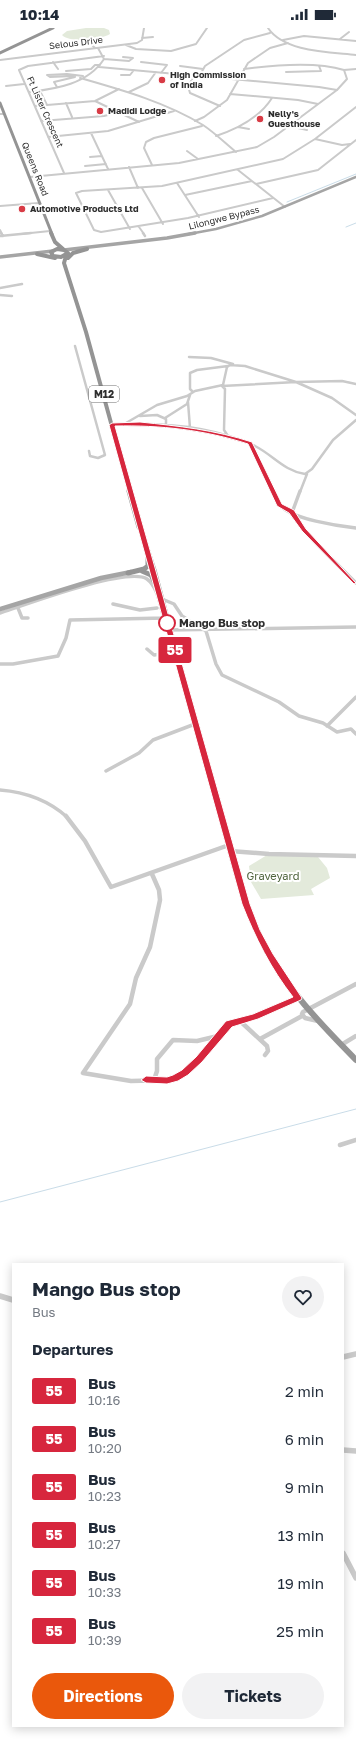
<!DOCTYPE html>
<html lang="en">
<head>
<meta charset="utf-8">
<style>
  :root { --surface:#fff; --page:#f2f2f3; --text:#1f2937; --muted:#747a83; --accent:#ea580c }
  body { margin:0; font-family:"Golos Text",sans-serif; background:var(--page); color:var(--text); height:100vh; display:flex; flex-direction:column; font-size:15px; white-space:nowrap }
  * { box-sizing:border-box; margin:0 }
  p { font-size:13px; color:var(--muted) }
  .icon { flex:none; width:22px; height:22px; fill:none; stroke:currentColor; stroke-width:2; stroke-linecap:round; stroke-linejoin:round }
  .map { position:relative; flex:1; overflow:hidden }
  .panel { position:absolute; left:12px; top:1235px; width:332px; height:464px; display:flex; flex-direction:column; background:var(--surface); border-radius:0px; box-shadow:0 2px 10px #0003 }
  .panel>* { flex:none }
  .badge { padding:0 8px; border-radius:3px; font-size:14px; line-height:26px }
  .map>.badge { position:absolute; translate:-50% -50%; box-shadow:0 0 0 2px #fff }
  h2 { padding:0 20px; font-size:15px; line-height:36px }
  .round { display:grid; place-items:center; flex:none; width:42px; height:42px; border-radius:21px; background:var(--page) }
  .summary { display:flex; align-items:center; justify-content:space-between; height:68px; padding:0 20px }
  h1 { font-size:19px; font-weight:700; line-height:30px }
  .button { display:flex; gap:8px; margin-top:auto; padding:8px 20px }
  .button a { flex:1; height:46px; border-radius:24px; background:var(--accent); color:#fff; font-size:16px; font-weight:700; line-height:46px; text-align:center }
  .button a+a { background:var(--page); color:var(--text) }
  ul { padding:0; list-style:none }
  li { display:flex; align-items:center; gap:12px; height:48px; padding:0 20px }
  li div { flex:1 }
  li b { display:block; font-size:15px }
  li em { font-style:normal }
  li .badge { min-width:44px; font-weight:700; text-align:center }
  .status { display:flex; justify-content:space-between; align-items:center; height:28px; padding:0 20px; background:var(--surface); direction:ltr }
  .status svg { height:11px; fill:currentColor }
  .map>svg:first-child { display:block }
  .green { fill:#e3eadb }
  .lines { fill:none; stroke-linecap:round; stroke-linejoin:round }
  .stream { stroke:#c9dce8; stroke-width:1 }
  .minor-far4 { stroke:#cacaca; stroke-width:2 }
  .minor-far3 { stroke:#cacaca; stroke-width:2.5 }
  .minor-far2 { stroke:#cacaca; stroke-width:3.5 }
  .minor-far1 { stroke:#cacaca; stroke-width:4.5 }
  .minor { stroke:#cacaca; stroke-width:5.5 }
  .major-far2 { stroke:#a5a5a5; stroke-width:2.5 }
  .major-far1 { stroke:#a5a5a5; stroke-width:3.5 }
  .major { stroke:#a5a5a5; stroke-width:4.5 }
  .highway-far3 { stroke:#949494; stroke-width:3 }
  .highway-far2 { stroke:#949494; stroke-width:4 }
  .highway-far1 { stroke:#949494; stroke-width:5 }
  .highway { stroke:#949494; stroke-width:6 }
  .line { fill:#d7263d; stroke:#fff }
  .poi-dot { fill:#d83b45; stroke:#fff; stroke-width:1.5 }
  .stop-dot { fill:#fff; stroke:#d7263d; stroke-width:2 }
  .labels { text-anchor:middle; stroke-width:4; stroke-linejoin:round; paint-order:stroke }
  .far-street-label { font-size:9px; fill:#2d2d2d; stroke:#fff }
  .far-poi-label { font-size:9px; font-weight:bold; fill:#2d2d2d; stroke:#fff; text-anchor:start }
  .shield { fill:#fff; stroke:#6c6c6c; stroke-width:1 }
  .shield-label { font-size:10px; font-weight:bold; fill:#2d2d2d }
  .stop-label { font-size:11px; font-weight:bold; fill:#2d2d2d; stroke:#fff; text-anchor:start }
  .park-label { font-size:11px; fill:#50653e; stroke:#fff }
</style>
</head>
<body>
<div class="status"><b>10:14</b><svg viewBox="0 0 49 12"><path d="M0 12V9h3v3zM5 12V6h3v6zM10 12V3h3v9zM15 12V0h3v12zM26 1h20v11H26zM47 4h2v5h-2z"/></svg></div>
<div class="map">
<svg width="356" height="1711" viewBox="0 0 356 1711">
  <rect width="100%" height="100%" fill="#fff"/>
  <path class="green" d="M86,0H104L109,2L110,6C101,12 69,15 62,7L67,3Z
    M267,827L318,829L327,840L330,850L311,861L314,867L261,871L251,854L249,838Z"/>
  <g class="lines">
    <path class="stream" d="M287,174L356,146
      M346,199L356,195
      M0,1174L356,1081"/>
    <path class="minor-far4" d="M268,0C284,24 329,24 356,27
      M142,10L153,9
      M340,11L349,4
      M93,12L88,13L95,20
      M283,12L304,8L356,13
      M126,17L136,21L171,23L196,16L207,0
      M104,31L129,33L133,30L123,29
      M0,32L137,15L142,12L144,0
      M53,34L58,41
      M141,34L167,37L161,45
      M180,38L203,41
      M99,39L319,59L337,62
      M344,42L356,41
      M66,43L91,41L95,37H100
      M286,44L321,43L319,38
      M121,47H130L134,42
      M73,48L50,49L47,47L67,46L83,48
      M194,48L188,58L190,65L220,78
      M199,49L205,38L244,12L270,5
      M80,50C122,62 165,74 203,97C215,105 225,115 236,124
      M6,58L24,56
      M57,59L54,54L75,49
      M40,63L47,77
      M29,64C56,61 88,56 104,31L98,20
      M129,64L148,55L156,44
      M230,66L298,72L318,76
      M95,73L139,94
      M66,75L72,89
      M35,78L95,73L119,61
      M0,86H4
      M41,93L104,88L119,84
      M195,93L204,89L227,72L248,35L270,20L288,15
      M289,98L307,102
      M238,99L249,101
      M91,105L108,141
      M216,108C237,101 260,89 272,70
      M48,109L108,103L174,83
      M315,111L342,117L350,116
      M187,123L198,131
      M90,129L102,128
      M152,137L144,120L146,114L154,110L202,98
      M85,138L106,136
      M129,139L138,160
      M238,142L285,179
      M64,145L19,42L28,38L104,28
      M30,149L179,135L257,119L274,109L337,62L347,51L344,42C315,33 274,37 244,41
      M177,155L199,189
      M256,156L318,142L356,112
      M142,160L163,196
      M108,162L130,201
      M185,167L252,153
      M273,170L188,190L101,204L94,202L76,165L82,163L162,158L283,131L315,111L356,79
      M0,178L39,175
      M139,199L144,206
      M0,202L2,206
      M21,206L50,203"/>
    <path class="minor-far3" d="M1,205L3,208
      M143,205L145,208
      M0,208L31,205
      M0,260L22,256
      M0,267L12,268
      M75,318L105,427L98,430L90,428L89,423
      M189,329L211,330L233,336
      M222,358L296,354L332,370L356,387
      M222,358L225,361L224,402L228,408
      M193,364L190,361V345L197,342L228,338
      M188,374L190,400
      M140,388L157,387L166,391V397
      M165,390L187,376L190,367
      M126,395L157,377L187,368L195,363L223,357L227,339L230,337L245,338L296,354L342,353L356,356
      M112,397C159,394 212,398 255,418C273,427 284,443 305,446L312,441L333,412L356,392
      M250,415L274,464
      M300,464L307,446"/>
    <path class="minor-far2" d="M274,463C276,468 278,474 281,478C292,491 338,498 356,500
      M300,463L293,482V488L314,513L356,555
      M162,571L174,576L182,588L206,603L216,636L222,647L279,674L299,688L323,695L337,704L351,701L356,706
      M113,576L140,582L157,580
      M18,580L22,590H28
      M0,585C24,577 128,538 147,551C158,559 160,578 164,590
      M169,602L356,599
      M147,621L154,627L176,624
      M0,636H13L58,628L66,610L70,592L165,590
      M327,698L356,669
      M106,743L139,725L153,712L195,696
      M0,762C25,764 48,772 67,789"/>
    <path class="minor-far1" d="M66,788L85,813L111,859L229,817
      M230,823L269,826L356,828
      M152,846L159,862L160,872L150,919L136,950L130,976L83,1045L131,1053L171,1052L185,1044L199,1031L229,996L251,990L298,970
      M240,993L267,1018L268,1023L265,1027
      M318,993L305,990L302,986L303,984L356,956
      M260,1011L302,988
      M341,1017L356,1008
      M154,1052L157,1043V1031L173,1012L197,1013L218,1008
      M340,1117L356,1112"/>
    <path class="minor" d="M0,1268L13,1272
      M343,1329L356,1326
      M343,1422L356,1423
      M343,1525L356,1550"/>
    <path class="major-far2" d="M189,206L216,201L262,188L356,149"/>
    <path class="major-far1" d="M64,222L167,210L195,205
      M0,229L53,223"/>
    <path class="major" d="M0,581L101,550L131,544"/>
    <path class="highway-far3" d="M0,25L53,0
      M0,75L52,206"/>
    <path class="highway-far2" d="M51,205L55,214L63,221
      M57,221L64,222L68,225L61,229L53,228L51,224Z
      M37,226L55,230
      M66,228L64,235L86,304L130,464
      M68,230L73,225L87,221"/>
    <path class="highway-far1" d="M129,463L139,499
      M139,496L154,542L221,789
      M142,543L151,547L155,555
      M128,545L144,541L148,538V530"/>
    <path class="highway" d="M221,788C233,833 244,879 266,921C288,963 323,998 356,1032"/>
  </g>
  <path class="line" d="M140,394C179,398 215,402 252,414L282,476L294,482L306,501L356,555L354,556L302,503L289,485L277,478L248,416C205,402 160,397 115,398L250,876L260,902L273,926L302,970L301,972L258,991L232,999L202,1034L188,1047L178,1053L167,1056L146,1055L141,1052L146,1048L167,1049L173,1047L182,1042L196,1029L226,993L253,986L293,969C271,941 255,909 242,876L109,397L112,395Z"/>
  <g class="poi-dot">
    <circle cx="162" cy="52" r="4"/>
    <circle cx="100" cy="83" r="4"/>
    <circle cx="260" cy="91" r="4"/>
    <circle cx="22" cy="181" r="4"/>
  </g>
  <circle class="stop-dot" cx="167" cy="595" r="8"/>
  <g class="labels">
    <g class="far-street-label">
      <text transform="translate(76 15) rotate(-7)" y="3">Selous Drive</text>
      <text transform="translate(45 84) rotate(66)" y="3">Ft Lister Crescent</text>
      <text transform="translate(35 141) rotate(68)" y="3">Queens Road</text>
      <text transform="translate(224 190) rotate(-14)" y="3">Lilongwe Bypass</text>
    </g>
    <g class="far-poi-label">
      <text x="170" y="50">High Commission<tspan x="170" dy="10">of India</tspan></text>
      <text x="108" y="86">Madidi Lodge</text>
      <text x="268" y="89">Nelly's<tspan x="268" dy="10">Guesthouse</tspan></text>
      <text x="30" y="184">Automotive Products Ltd</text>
    </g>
    <rect class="shield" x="89" y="358" width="30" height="16" rx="3"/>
    <g class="shield-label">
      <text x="104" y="370">M12</text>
    </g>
    <g class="stop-label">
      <text x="179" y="599">Mango Bus stop</text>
    </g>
    <g class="park-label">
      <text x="273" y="852">Graveyard</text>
    </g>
  </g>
</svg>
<b class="badge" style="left:175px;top:622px;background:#d7263d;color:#fff">55</b>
<section class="panel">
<div class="summary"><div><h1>Mango Bus stop</h1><p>Bus</p></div><a class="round"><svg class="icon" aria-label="heart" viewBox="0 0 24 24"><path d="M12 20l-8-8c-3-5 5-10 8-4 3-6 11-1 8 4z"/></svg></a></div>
<h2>Departures</h2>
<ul>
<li><span class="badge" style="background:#d7263d;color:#fff">55</span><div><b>Bus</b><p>10:16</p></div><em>2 min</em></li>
<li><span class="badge" style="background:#d7263d;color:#fff">55</span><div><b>Bus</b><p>10:20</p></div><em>6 min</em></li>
<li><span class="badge" style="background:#d7263d;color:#fff">55</span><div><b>Bus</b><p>10:23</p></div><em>9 min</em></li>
<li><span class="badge" style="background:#d7263d;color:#fff">55</span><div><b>Bus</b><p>10:27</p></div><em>13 min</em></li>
<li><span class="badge" style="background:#d7263d;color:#fff">55</span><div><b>Bus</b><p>10:33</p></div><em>19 min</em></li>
<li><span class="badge" style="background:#d7263d;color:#fff">55</span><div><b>Bus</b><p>10:39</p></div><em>25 min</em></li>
</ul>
<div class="button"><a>Directions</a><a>Tickets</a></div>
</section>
</div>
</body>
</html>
